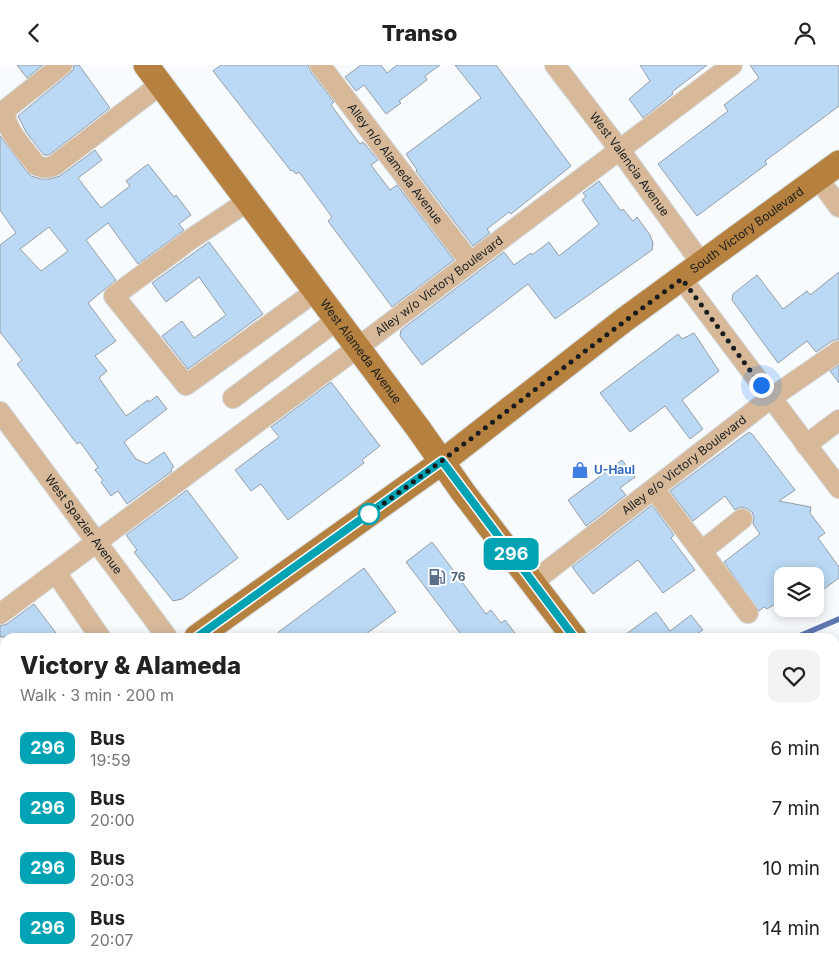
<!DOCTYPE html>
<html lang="en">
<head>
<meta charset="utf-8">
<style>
  :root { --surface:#fff; --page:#f2f2f2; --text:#222; --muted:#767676 }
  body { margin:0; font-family:Inter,sans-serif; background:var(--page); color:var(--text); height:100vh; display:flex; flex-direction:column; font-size:19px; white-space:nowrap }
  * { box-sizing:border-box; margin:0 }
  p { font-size:16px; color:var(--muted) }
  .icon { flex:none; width:28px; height:28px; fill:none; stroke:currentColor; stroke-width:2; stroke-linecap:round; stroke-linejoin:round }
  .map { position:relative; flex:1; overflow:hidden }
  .sheet { position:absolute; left:0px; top:568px; width:840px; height:336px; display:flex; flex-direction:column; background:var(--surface); border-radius:15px 15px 0 0; box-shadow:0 2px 12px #0003 }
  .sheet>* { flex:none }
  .badge { padding:0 10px; border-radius:8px; font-size:18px; line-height:32px }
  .tools { position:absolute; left:774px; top:502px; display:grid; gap:10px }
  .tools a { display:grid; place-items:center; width:50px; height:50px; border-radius:10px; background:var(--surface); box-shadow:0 2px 12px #0003; font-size:25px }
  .you { position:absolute; width:25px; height:25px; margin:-12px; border:4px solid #fff; border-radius:50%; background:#1a73e8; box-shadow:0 0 0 8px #1a73e833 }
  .map>.badge { position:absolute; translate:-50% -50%; box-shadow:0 0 0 2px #fff }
  .round { display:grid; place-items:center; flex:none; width:52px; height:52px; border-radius:10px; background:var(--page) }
  .overview { display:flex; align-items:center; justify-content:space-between; height:85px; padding:0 20px }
  h1 { font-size:24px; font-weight:800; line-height:38px }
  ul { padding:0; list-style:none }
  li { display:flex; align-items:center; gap:15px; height:60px; padding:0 20px }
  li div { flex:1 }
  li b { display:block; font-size:19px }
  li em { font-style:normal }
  li .badge { min-width:55px; font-weight:700; text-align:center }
  header { display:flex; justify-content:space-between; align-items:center; height:65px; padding:0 20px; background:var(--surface); font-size:22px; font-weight:800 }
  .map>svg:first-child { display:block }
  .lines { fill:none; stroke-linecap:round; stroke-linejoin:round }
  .stream { stroke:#5d78b1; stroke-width:5.5 }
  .building { fill:#bbd9f4; stroke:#959ea6; fill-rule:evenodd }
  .minor-casing { stroke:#d3d7da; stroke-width:22 }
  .major-casing { stroke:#d3d7da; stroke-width:27 }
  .path { stroke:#aeb2b5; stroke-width:3; stroke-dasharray:5 2.5; stroke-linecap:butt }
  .minor { stroke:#d7b999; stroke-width:20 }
  .major { stroke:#b6803f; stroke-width:25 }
  .line-casing { stroke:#fff; stroke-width:11 }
  .line { stroke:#00a3b4; stroke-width:8 }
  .walk { stroke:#181c1f; stroke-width:5; stroke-dasharray:0 9 }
  .stop-dot { fill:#fff; stroke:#00a3b4; stroke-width:2.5 }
  .labels { text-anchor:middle; stroke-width:4; stroke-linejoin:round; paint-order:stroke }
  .street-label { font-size:12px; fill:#181c1f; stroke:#fff }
  .shop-label { font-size:12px; font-weight:bold; fill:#366cbe; stroke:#fff; text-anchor:start }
  .service-label { font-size:12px; font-weight:bold; fill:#4e5e75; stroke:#fff; text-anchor:start }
</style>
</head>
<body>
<header><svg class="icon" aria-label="back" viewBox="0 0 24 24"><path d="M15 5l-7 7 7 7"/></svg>Transo<svg class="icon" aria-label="person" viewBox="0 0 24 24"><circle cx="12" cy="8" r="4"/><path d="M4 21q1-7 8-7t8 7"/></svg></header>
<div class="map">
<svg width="839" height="903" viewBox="0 0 839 903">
  <rect width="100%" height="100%" fill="#f7fbfe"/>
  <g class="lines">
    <path class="stream" d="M797,572L839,554
      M265,903L271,899"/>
  </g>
  <path class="building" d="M17,0H43L27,13Z
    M74,0H79L110,43L49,90H44L26,67L18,51L69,9L73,5Z
    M221,0H308L311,7L334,37L331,40L360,79L363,77L378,95L371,100L390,125L397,120L454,195L392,242L328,156L332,152L299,107L296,109L292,105L291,106L213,6Z
    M361,0H381L387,8L397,0H440L425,11L427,15L399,36L401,38L386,49L364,20L356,26L345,12Z
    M455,0H496L571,101L511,149L509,147L487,164L490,168L473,181L416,106L417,105L406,89L481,33Z
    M640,0H707L672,27L673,29L643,53L629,34L650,16Z
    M750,0H839V41L765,96L767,99L697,151L658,99L728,46L724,40L759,13Z
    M0,71L27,107L31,111L41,114H50L60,111L95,85L102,95L78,113L101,143L130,121L126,116L148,99L174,132L176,130L191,150L179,159L184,165L138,199L108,158L86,175L116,215L88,238L116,276L95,291L107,306L99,313L126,351L148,335L149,337L157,331L167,344L124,377L136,394L147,399L164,387L174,402L171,404L172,406L127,439L118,426L111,431L101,417L103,415L95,405L98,402L80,377L77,379L17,299L22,295L0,267V180L16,168L0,145ZM49,162L68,186L41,206L20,184Z
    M599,116L621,146L623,144L633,156L637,152L650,170L653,178L652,185L555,254L528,219L422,300L400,271L401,265L504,187L514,200L531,188L532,190L549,177L559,191L599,159L582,135L586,132L583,128Z
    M209,177L263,249L188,304L162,271L182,256L194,273L226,250L199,212L166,237L152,218Z
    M839,207V274L832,276L816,287L807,276L778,298L732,235L733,229L757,210L783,244L807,226L810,230Z
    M694,268L719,306L682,335L703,364L690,374L665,341L630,367L600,328L678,269L682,274Z
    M839,300V318L830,306Z
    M331,317L380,381L362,395L364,398L288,455L261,419L251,426L235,405L279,372L271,362Z
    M749,367L752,369L795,425L779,436L811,442L810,448L825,468L818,473L839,502V513L824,524L815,511H782V535L767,544L764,542L759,546L724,497L760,469L753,459L754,453L752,447L746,443L740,442L735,445L725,431L693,456L670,426Z
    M622,395L635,412L620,423L626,430L586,461L568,435Z
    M187,425L238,493L182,534L173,536L134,487L137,485L126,470Z
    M652,440L674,470L671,473L695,505L663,528L638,495L593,529L572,502Z
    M432,477L486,549L491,545L501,558L505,555L518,572H463L406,497Z
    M364,503L396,547L362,572H272Z
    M34,539L59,572H0V561L7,559Z
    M656,547L670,566L691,550L703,565L692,572H622Z"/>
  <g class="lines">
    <g class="minor-casing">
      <g id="minor">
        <path d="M62,0L5,45C4,65 25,84 36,100C43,103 47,104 55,100L161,19"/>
        <path id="s1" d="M320,0L470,197"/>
        <path id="s2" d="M555,0L619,84L702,199"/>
        <path d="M818,113L839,142"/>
        <path d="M248,136L191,174L114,231L186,320L316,226"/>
        <path d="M682,214L839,423"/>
        <path d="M233,333L337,255"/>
        <path id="s3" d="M0,347L167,572"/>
        <path d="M806,380L839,355"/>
        <path d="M654,424L748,548"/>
        <path d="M702,486L742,454"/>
        <path d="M56,508L100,572"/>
        <path id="s4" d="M533,517L771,333L839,286"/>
        <path id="s5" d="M0,549L357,283L732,0"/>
        <path d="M835,621L839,620"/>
        <path d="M0,777L5,784"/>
        <path d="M0,899L5,895"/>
        <path d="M89,899L92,903"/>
        <path d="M400,899L403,903"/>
      </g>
    </g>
    <g class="major-casing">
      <g id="major">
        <path id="s6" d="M146,0L418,363L463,427L574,572"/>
        <path id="s7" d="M197,572L442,397L624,255L839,98"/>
        <path d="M0,721L5,717"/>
        <path d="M818,899L821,903"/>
      </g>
    </g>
    <path class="path" d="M835,585L839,583
      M307,903L313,899"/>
    <use href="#minor" class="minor"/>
    <use href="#major" class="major"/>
  </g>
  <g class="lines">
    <g class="line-casing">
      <path id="line" d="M197,572L442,396L574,572"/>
    </g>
    <use href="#line" class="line"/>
    <path class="walk" d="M369,449L362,454C471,377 574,292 682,214L761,320"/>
  </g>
  <defs>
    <g id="shop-bare" transform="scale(1.35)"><path d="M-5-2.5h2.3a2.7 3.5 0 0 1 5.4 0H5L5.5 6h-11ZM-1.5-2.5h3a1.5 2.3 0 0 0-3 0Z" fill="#3f7fe0" stroke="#fff" stroke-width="2.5" paint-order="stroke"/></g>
    <g id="fuel-bare" transform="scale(1.35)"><path d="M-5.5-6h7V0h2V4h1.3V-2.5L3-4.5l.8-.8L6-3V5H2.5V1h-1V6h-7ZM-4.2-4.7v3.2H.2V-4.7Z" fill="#5c6f8a" stroke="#fff" stroke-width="2.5" paint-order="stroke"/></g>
  </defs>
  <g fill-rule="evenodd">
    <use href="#shop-bare" x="580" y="405"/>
    <use href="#fuel-bare" x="437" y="512"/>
  </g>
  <circle class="stop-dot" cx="369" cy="449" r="10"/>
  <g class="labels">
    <g class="street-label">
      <text dy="4" stroke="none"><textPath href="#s1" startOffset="124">Alley n/o Alameda Avenue</textPath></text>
      <text dy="4" stroke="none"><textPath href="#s2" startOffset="124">West Valencia Avenue</textPath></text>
      <text dy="4" stroke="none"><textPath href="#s7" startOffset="684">South Victory Boulevard</textPath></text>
      <text dy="4" stroke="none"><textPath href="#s5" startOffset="548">Alley w/o Victory Boulevard</textPath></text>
      <text dy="4" stroke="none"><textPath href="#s6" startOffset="358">West Alameda Avenue</textPath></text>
      <text dy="4" stroke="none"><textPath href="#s4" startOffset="191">Alley e/o Victory Boulevard</textPath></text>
      <text dy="4" stroke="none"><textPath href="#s3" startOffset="140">West Spazier Avenue</textPath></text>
    </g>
    <g class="shop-label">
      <text x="594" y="409">U-Haul</text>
    </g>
    <g class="service-label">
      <text x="451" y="516">76</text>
    </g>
  </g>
</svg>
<div class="tools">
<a><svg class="icon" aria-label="layers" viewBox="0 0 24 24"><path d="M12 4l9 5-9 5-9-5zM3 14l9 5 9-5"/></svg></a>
</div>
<div class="you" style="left:761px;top:320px"></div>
<b class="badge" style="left:511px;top:489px;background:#00a3b4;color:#fff">296</b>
<section class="sheet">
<div class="overview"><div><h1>Victory &amp; Alameda</h1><p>Walk · 3 min · 200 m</p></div><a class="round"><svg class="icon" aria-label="heart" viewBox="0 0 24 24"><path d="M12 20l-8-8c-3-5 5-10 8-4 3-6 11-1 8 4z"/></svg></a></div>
<ul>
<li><span class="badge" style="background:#00a3b4;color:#fff">296</span><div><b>Bus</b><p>19:59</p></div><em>6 min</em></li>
<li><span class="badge" style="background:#00a3b4;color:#fff">296</span><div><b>Bus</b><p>20:00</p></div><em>7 min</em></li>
<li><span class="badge" style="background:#00a3b4;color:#fff">296</span><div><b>Bus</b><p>20:03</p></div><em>10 min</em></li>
<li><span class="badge" style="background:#00a3b4;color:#fff">296</span><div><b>Bus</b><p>20:07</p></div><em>14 min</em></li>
</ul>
</section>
</div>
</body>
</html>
